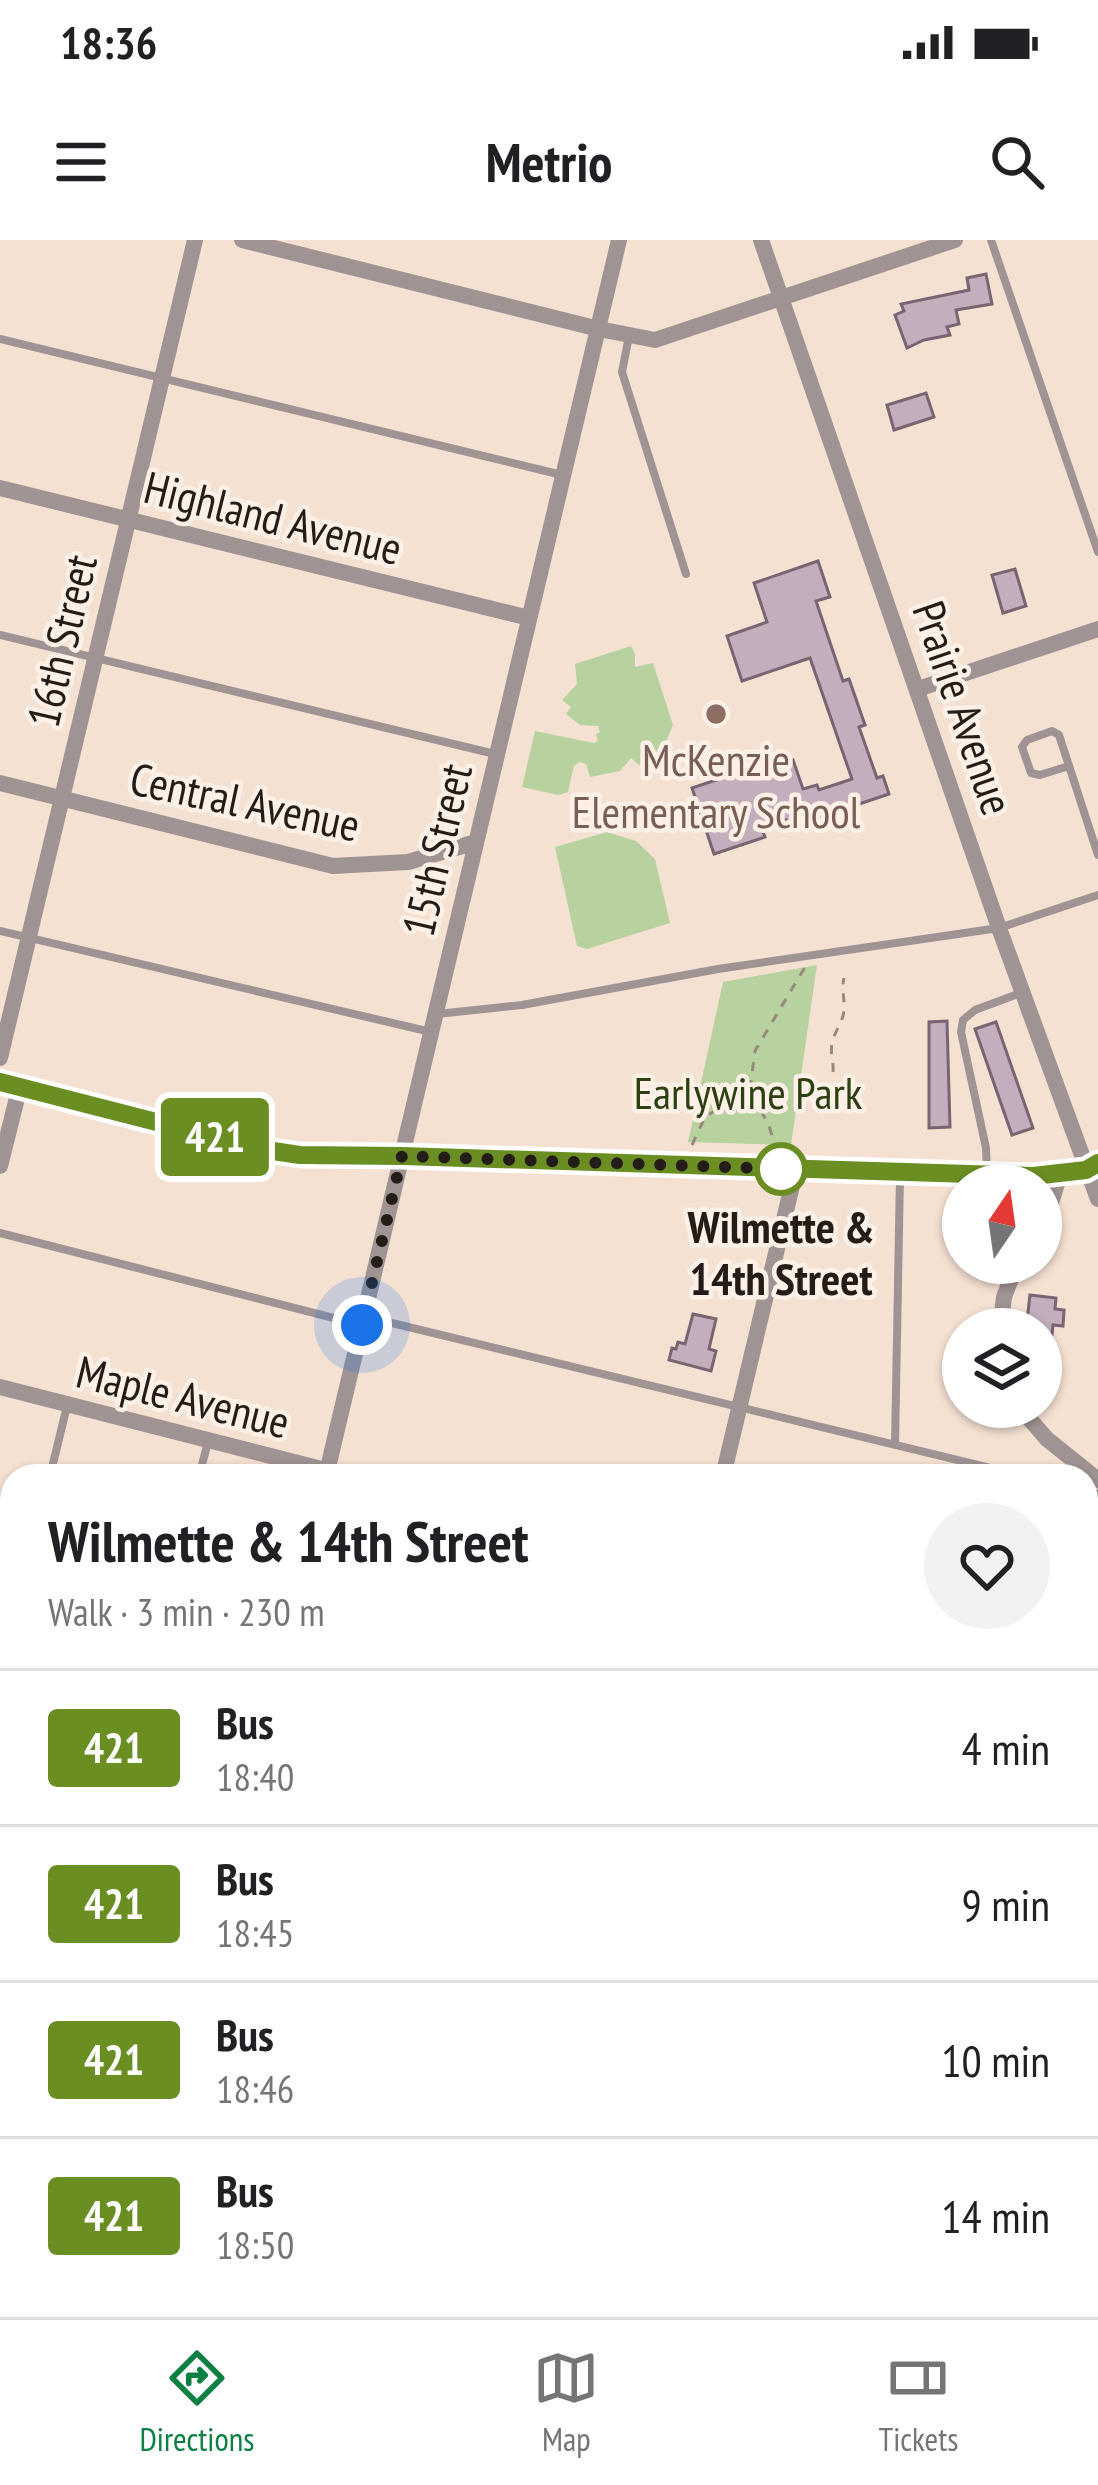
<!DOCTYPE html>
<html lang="en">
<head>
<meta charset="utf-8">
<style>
  :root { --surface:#fff; --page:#f2f2f2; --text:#202124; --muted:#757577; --line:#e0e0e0; --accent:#0b8043 }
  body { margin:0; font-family:"PT Sans Narrow",sans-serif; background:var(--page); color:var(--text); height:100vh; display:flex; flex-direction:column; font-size:45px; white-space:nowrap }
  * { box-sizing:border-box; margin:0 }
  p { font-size:39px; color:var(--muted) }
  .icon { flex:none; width:66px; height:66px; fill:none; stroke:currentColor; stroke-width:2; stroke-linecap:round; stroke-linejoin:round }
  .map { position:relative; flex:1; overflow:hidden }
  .side { position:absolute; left:0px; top:1224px; width:1098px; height:855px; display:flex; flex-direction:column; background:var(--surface); border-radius:36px 36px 0 0; box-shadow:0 3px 9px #0004 }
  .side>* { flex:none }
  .badge { padding:0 24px; border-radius:9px; font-size:42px; line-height:78px }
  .needle { width:78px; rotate:13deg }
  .tools { position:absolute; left:942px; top:924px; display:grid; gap:24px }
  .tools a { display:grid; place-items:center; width:120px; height:120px; border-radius:50%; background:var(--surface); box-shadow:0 3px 9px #0004; font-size:60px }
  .you { position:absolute; width:60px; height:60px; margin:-30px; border:9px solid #fff; border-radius:50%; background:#1a73e8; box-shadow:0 0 0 18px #1a73e833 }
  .map>.badge { position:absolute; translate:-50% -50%; box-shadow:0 0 0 6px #fff }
  .round { display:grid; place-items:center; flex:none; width:126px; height:126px; border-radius:63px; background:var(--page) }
  .headline { display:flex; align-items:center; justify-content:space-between; height:204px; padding:0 48px }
  h1 { font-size:57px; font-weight:700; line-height:90px }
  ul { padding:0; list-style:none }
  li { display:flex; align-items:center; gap:36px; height:156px; padding:0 48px; border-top:3px solid var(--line) }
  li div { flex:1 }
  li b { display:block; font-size:45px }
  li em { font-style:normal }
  li .badge { min-width:132px; font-weight:700; text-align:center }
  .status { display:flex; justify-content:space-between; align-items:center; height:84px; padding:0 60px; background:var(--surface); direction:ltr }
  .status svg { height:33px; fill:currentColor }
  header { display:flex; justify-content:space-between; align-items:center; height:156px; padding:0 48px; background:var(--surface); font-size:54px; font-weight:700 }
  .tabs { display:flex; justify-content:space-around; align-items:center; height:168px; border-top:3px solid var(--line); background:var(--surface); font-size:33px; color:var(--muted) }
  .tabs a { display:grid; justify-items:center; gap:6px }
  .tabs .active { color:var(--accent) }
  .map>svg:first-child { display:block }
  .green { fill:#b7d29f }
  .building { fill:#c2aebc; stroke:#776572; stroke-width:3 }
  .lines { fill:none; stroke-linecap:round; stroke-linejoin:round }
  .path { stroke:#98897f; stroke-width:3; stroke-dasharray:9 9; stroke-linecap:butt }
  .lane { stroke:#9f9393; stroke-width:8 }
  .street { stroke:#9f9393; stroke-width:16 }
  .secondary { stroke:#7d6d6c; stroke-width:24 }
  .line-casing { stroke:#fff; stroke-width:27 }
  .line { stroke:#6b8e23; stroke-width:18 }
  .walk { stroke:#231c17; stroke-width:12; stroke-dasharray:0 21.6 }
  .education-dot { fill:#8d6e63; stroke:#fcf0e7; stroke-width:4.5 }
  .stop-dot { fill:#fff; stroke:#6b8e23; stroke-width:6 }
  .labels { text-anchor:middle; stroke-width:9; stroke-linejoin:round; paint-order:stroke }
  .street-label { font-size:45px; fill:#231c17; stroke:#fcf0e7 }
  .education-label { font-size:45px; fill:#785e54; stroke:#fcf0e7 }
  .park-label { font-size:45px; fill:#2c4013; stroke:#fcf0e7 }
  .stop-label { font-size:45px; font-weight:bold; fill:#231c17; stroke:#fcf0e7 }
</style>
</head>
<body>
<div class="status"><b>18:36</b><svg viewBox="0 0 49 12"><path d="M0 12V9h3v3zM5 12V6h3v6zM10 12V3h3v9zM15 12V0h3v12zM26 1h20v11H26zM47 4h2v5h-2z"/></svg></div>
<header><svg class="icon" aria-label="menu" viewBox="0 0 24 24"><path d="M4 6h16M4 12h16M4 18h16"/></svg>Metrio<svg class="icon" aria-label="search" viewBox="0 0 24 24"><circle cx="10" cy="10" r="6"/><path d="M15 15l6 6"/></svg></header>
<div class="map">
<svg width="1098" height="2077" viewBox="0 0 1098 2077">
  <rect width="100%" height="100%" fill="#f5e1d2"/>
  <path class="green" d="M631,406L635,414V427L653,423L673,485L659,519L639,525L631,518L620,531L590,537L586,524L579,522L574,526L568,552L558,555L522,547L535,491L594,503L598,501L596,494L600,492L598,486L580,485L566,474L571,467L562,460L577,444L575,424Z
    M607,592L636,601L655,619L670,683L587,709L577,706L555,607Z
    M817,725L791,905L688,902L723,742Z"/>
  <path class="building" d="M986,34L992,64L956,70L959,84L947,87L950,95L924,100L907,108L895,75L904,71L901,64L969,50L967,38Z
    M926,153L934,177L894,190L887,165Z
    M818,321L830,357L816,361L843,441L849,439L865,485L859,487L877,538L883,536L889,554L788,588L786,580L762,589L765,597L714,614L692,548L746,530L748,535L793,520L803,549L817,545L819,550L852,539L810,418L742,441L727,396L767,382L754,343Z
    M1015,329L1026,366L1003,373L992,335Z
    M947,781L950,887L929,888V782Z
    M996,782L1033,888L1012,895L975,789Z
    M1030,1055L1056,1058L1055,1069L1064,1070L1063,1086L1053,1085L1050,1115L1041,1114V1089H1026Z
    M693,1074L716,1079L709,1109L716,1111L711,1131L669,1120L672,1108L676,1109L678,1102L685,1104Z"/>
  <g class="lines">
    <path class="path" d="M833,832C834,821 829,811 833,800C836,789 843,782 844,770C845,758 841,750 844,738
      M750,849L755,811L805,727
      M692,905L705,877L750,849L769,886L775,906"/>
    <path class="lane" d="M991,0L1098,312
      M629,96L622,132L686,334
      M0,99L562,235
      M0,395L495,514
      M1069,526L1040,535L1031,533L1022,507L1027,500L1052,491L1059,495L1098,615
      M0,691L431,792
      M437,774L522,765L718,729L999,688L1098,655
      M987,932L986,908L961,792L963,780L975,770L1021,753
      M0,993L361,1085
      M367,1077L1024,1236
      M895,1205L900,936
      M50,1236L67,1166
      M199,1236L208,1202
      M1086,1251L1098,1254
      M0,1440L12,1391
      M1086,1585L1098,1588
      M0,1651L12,1654
      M1086,1917L1098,1920
      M265,2067L307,2077
      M389,2077L391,2067"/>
    <path class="street" d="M242,0L599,89L655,100L955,0
      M761,0L999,688L1098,959
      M0,248L529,378
      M918,449L1098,389
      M0,543L333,626L408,622L476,602
      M0,818L195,0
      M0,926L20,846
      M1041,979L1050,966L1060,934
      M1000,1089L1004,1057L1017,1023
      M0,1147L349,1236
      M1019,1167L1047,1199L1098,1240
      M326,1236L619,0
      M723,1236L796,929
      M1086,1380L1098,1329
      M1086,1416L1098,1419
      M0,1480L12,1483
      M1086,1749L1098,1752
      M0,1821L12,1824
      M0,2031L12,1981
      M996,2067L1036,2077
      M259,2077L262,2067
      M523,2077L525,2067
      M919,2077L922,2067"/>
    <path class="secondary" d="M0,841L266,910L300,915L402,916L1033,936L1086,930L1098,923"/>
  </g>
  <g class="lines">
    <g class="line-casing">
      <path id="line" d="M0,842L266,910L300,915L402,916L1033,936L1086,930L1098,923"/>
    </g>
    <use href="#line" class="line"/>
    <path class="walk" d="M362,1085L402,916L781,929"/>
  </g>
  <circle class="education-dot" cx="716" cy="474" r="12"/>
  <circle class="stop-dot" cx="781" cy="929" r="24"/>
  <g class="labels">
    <g class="street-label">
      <text transform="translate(273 278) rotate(14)" y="16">Highland Avenue</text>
      <text transform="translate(62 401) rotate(-77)" y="16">16th Street</text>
      <text transform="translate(963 468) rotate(71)" y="16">Prairie Avenue</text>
      <text transform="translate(245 562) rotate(12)" y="16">Central Avenue</text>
      <text transform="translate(437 610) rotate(-77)" y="16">15th Street</text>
      <text transform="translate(183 1157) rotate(14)" y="16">Maple Avenue</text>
    </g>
    <g class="education-label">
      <text x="716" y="536">McKenzie<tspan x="716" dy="52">Elementary School</tspan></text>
    </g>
    <g class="park-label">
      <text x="748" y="869">Earlywine Park</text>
    </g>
    <g class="stop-label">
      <text x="781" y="1003">Wilmette &amp;<tspan x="781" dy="52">14th Street</tspan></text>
    </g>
  </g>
</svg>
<div class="tools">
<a><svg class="needle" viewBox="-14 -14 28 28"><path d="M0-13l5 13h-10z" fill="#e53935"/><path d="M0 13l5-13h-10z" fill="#757577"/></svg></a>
<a><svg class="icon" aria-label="layers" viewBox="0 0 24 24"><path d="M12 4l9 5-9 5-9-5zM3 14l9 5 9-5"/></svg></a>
</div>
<div class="you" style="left:362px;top:1085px"></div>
<b class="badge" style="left:215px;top:897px;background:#6b8e23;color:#fff">421</b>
<section class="side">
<div class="headline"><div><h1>Wilmette &amp; 14th Street</h1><p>Walk · 3 min · 230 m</p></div><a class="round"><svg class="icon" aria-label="heart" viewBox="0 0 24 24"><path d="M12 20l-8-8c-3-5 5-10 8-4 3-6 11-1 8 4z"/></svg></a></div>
<ul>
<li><span class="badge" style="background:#6b8e23;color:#fff">421</span><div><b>Bus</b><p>18:40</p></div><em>4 min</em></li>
<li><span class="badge" style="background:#6b8e23;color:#fff">421</span><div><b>Bus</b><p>18:45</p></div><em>9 min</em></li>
<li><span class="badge" style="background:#6b8e23;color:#fff">421</span><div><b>Bus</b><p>18:46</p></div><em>10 min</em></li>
<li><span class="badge" style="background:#6b8e23;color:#fff">421</span><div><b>Bus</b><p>18:50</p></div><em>14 min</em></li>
</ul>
</section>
</div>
<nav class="tabs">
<a class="active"><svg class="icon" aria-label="directions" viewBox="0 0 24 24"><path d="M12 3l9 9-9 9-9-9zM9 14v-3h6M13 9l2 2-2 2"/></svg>Directions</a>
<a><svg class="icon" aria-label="map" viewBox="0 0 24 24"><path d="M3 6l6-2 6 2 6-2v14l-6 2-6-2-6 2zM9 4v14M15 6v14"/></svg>Map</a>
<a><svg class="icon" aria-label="tickets" viewBox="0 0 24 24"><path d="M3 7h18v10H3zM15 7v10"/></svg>Tickets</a>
</nav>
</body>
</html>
